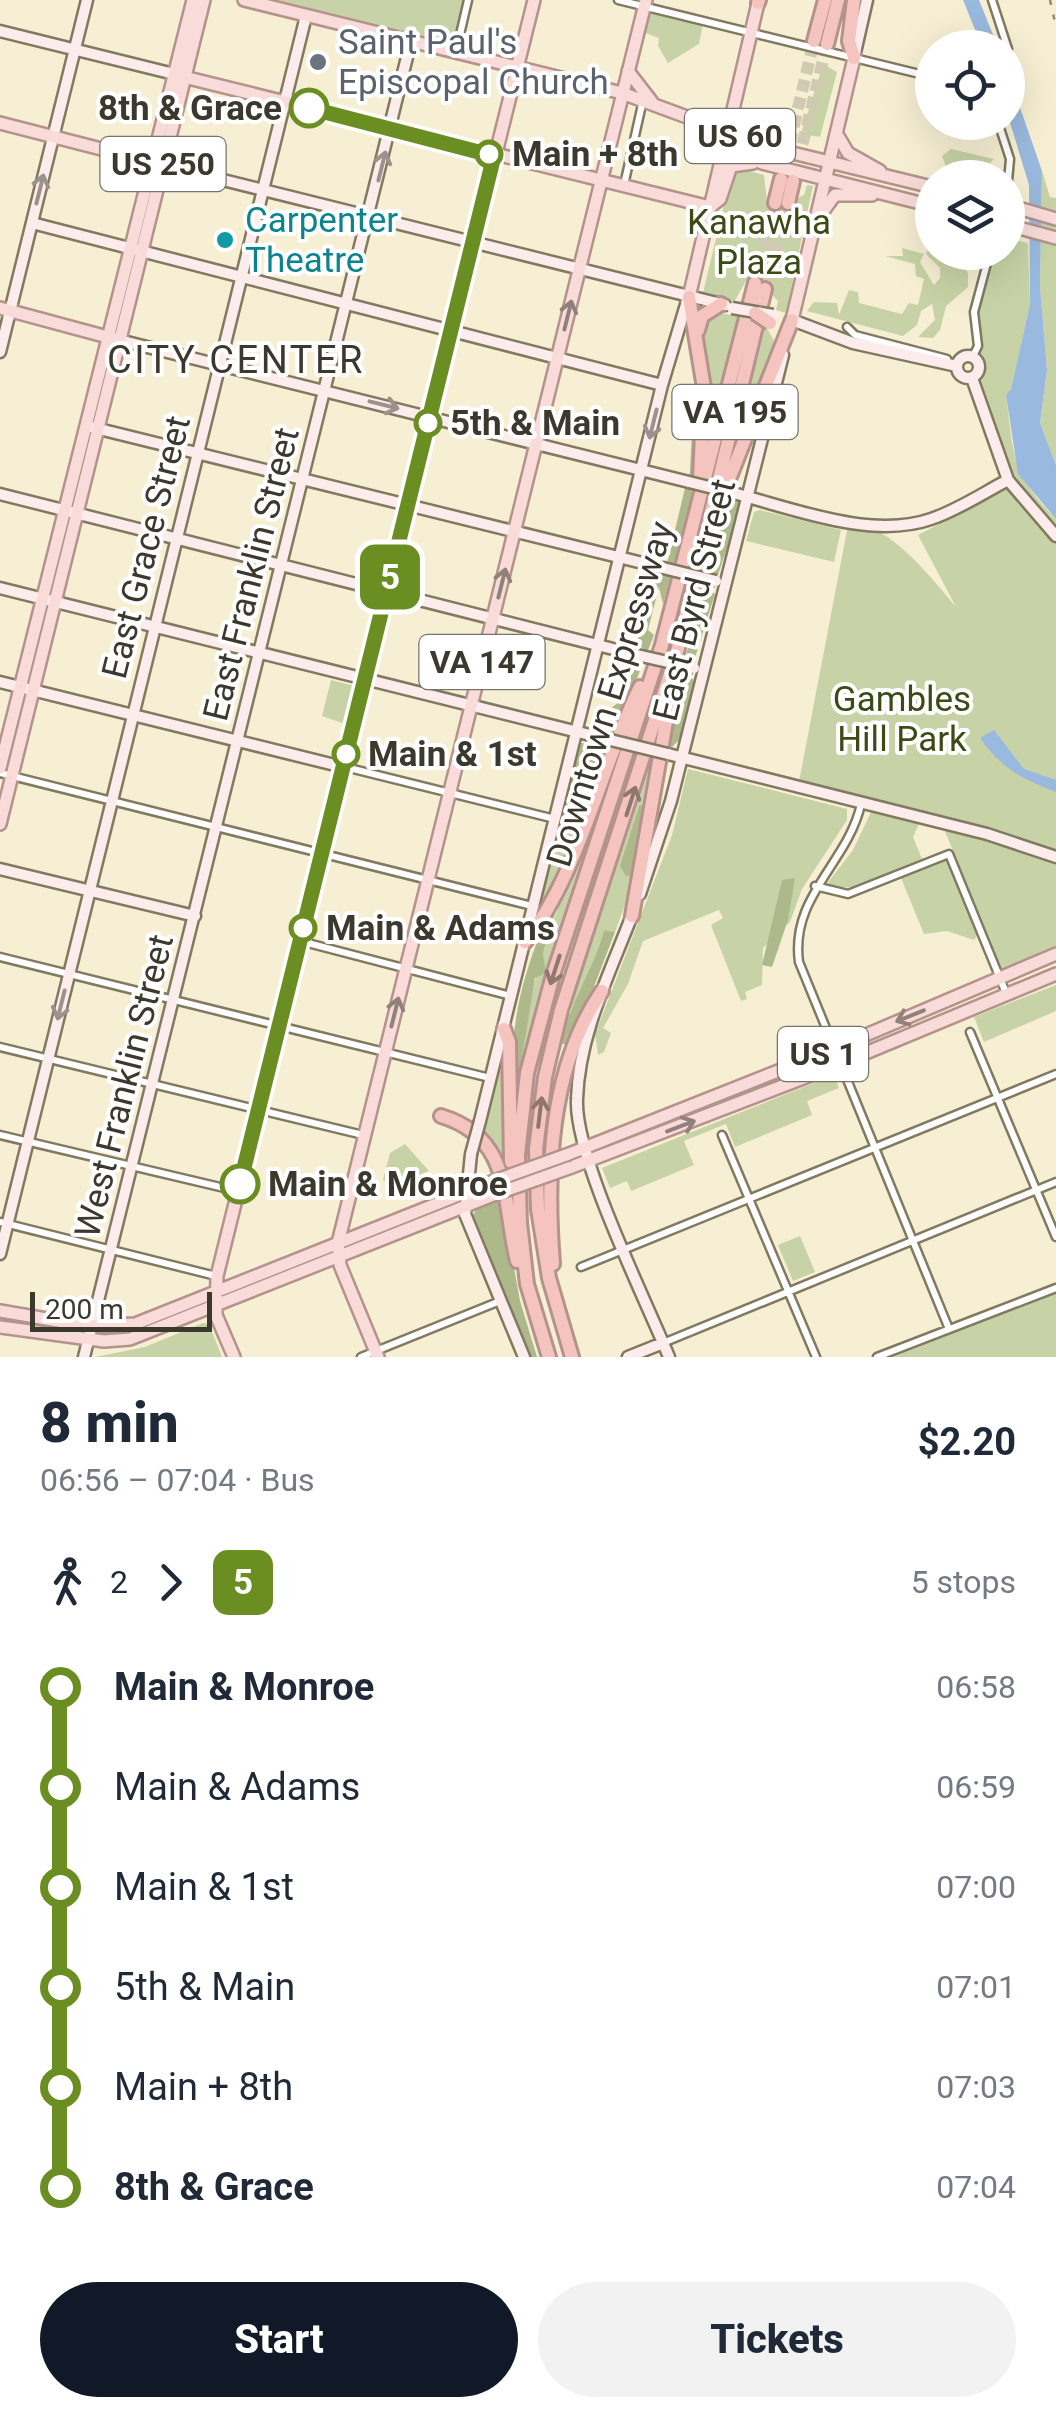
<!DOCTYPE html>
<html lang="en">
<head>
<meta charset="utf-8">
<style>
  :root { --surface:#fff; --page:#f2f2f3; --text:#1f2937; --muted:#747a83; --accent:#111827 }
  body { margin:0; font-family:Roboto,sans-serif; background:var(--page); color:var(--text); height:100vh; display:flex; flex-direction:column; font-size:38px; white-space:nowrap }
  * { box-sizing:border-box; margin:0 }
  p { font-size:32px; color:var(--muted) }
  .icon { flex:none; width:55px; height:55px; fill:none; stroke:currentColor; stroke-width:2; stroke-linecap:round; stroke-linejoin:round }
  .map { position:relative; height:1357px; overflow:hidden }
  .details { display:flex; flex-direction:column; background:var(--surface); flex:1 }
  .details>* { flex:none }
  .badge { padding:0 20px; border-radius:15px; font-size:35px; line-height:65px }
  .fabs { position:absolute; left:915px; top:30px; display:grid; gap:20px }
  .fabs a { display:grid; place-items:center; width:110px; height:110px; border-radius:50%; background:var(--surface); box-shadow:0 10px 40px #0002; font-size:50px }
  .scale { position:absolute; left:30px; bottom:25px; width:182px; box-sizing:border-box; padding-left:10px; border:5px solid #3b382d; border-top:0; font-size:28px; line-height:35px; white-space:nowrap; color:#3b382d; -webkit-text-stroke:8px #fff; paint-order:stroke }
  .map>.badge { position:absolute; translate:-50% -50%; box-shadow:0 0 0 5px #fff }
  .legs { display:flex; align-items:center; gap:15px; height:110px; padding:0 40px; font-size:32px }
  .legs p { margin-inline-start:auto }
  .overview { display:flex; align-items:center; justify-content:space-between; height:170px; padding:0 40px }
  h1 { font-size:55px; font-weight:800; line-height:75px }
  .primary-button { display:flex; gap:20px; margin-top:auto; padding:20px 40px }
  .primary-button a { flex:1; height:115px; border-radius:60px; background:var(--accent); color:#fff; font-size:40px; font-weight:800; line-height:115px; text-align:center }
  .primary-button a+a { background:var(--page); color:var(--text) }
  ul { padding:0 40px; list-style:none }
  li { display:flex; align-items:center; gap:35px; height:100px; font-size:38px }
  li i { display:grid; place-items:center; width:15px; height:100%; margin:0 12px; background:currentColor }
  li i::after { content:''; width:25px; height:25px; margin:-12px; border:8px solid; border-radius:50%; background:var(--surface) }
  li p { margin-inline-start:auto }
  li:first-child i { background:linear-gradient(#0000 50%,currentColor 0) }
  li:last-child i { background:linear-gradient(currentColor 50%,#0000 0) }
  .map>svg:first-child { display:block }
  .green { fill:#c7d3a6 }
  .forest { fill:#adb98b }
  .water { fill:#9ab9de }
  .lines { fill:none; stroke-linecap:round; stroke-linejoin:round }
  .highway-tunnel { stroke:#d1cab2; stroke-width:12; stroke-dasharray:12 6; stroke-linecap:butt }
  .street-casing { stroke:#817960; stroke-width:11 }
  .secondary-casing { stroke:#817960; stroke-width:15 }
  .primary-casing { stroke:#b4938c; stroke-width:16 }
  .highway-casing { stroke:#b4938c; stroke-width:18 }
  .street { stroke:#fff; stroke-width:6 }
  .secondary { stroke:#fcedec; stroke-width:10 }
  .primary { stroke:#f9dcd9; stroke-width:11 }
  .highway { stroke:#f5c4bf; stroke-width:12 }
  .rail { stroke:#908b78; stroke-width:2.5; stroke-dasharray:5 10; stroke-linecap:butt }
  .secondary-bridge-casing { stroke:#817960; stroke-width:15; stroke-linecap:butt }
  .primary-bridge-casing { stroke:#b4938c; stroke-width:16; stroke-linecap:butt }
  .highway-bridge-casing { stroke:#b4938c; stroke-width:18; stroke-linecap:butt }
  .secondary-bridge { stroke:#fcedec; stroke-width:10 }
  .primary-bridge { stroke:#f9dcd9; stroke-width:11 }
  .highway-bridge { stroke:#f5c4bf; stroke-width:12 }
  .oneway { stroke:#9c928c }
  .oneway2 { stroke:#90827a }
  .oneway3 { stroke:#8f776f }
  .line-1-casing { stroke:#fff; stroke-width:22 }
  .line-1 { stroke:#6b8e23; stroke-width:15 }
  .worship-dot { fill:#6b7280; stroke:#fff; stroke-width:4 }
  .stop-1-dot { fill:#fff; stroke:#6b8e23; stroke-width:5 }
  .culture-dot { fill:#0f9aa8; stroke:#fff; stroke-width:4 }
  .labels { text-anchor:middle; stroke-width:8; stroke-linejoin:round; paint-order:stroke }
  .shield { fill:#fff; stroke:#76746c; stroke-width:2.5 }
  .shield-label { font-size:32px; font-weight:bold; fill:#3b382d }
  .worship-label { font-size:35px; fill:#5b616d; stroke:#fff; text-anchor:start }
  .stop-label { font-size:35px; font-weight:bold; fill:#3b382d; stroke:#fff; text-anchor:start }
  .culture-label { font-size:35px; fill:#0d838f; stroke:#fff; text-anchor:start }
  .park-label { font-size:35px; fill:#3e4915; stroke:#fff }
  .street-label { font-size:35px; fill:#3b382d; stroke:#fff }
  .neighbourhood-label { font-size:38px; letter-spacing:2.5px; fill:#3b382d; stroke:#fff }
</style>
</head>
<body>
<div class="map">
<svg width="1056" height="1357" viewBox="0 0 1056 1357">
  <rect width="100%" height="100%" fill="#f7efd3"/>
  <path class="green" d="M261,0H464L452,47Z
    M648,10L703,24L699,44L668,63L658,46L659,38L643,32Z
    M823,64L837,72L820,137L801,134Z
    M951,149L994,159L986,167L989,177L946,167L942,156Z
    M742,169L764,175L767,201L782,205L804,195L807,185L813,186L786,313L776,310L778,301L761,284L746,281L734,302L703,293L731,175Z
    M1042,171L1050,197L1056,198V465L1040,423L1047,370L1040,287Z
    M1008,238L1028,243L1030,304L1011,390L1006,395C1014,457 1011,473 1056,519V532L1011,478L976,375L980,367L973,356L978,346L974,318L990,253L1008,252Z
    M902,248L924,254L920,262L934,285L940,278V268L926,254L928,249L974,253L972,261L957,259L968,273V287L946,306L940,330L933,338L918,337L935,320L932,304L921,311L917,325L903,336L807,311L814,302L837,303L839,315L849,290L858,292L859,303L902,314L909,303L918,305L924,279L916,276L915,264L885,256H903Z
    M715,312L741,317L704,469L700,334L704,319Z
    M765,324L774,341L763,391L732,463Z
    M1009,488L1056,542V857L799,782L849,520C895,530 926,572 956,607L918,535Z
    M760,510L841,530L834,562L746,541L754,512Z
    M331,680L355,686L345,724L322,716Z
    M663,723L648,807L639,806L621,866L636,875L615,932L604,930C599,948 578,1003 567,1014Z
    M613,768L521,1067C526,967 577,864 613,768Z
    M688,769L847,809V820L802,889L790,922L763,948L762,985L745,992L747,999L741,1001L711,925L723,918L719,910L643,941L628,984L603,1028L611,1033L604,1052L598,1055L595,1034L672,835Z
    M590,798L536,920L554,847L563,844L576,799Z
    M871,812L919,824L913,837L922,859C893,872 861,895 826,885L853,850Z
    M944,829L1056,860V946L1002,970Z
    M948,858L978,934L974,940L947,931L924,934L901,878Z
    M1056,985V1011L984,1042L974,1017Z
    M505,1043L508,1167L503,1169L484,1134Z
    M834,1075L839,1088L807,1101L812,1115L735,1147L726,1124L684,1141L694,1165L631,1191L627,1181L610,1188L602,1168Z
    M405,1144L429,1171L391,1187L383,1180L390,1153Z
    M800,1236L815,1272L793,1281L778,1245Z
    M1056,1292V1357H893Z
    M203,1323L209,1324L222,1357H95L145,1347Z"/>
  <path class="forest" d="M693,413L699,420L692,499L663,604L659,587L648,630L654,635L590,798L576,800L563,845L554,847L581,743L599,745L611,708L629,695L632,667L643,648L636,645L656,575L664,576L685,488L689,489Z
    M727,499L739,502V512L718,575L708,572Z
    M704,586L715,594L694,661L685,659Z
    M683,673L694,680L679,740L672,747L665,745Z
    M645,804L636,875L626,876L620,866L639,806Z
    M578,854L549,930L543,954L546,973L535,978L518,1082L514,1083C510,1073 513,1058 513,1045C518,975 546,916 578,854Z
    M795,878L788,920L772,967L762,965L782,880Z
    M604,930L615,932L572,1044H560C569,1004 593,971 604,930Z
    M502,1200L520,1301L537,1357H531L528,1351L473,1215L477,1208Z"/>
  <path class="water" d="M963,0H979L998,47H982Z
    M1008,73L1042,171L1040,287L1047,370L1040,423L1056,465V519L1018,474L1006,395L1011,389L1030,304L1029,185L1008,116Z
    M994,730L1024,769L1056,780V792C1022,779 1001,768 980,738Z"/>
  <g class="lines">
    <path class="highway-tunnel" d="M781,179L814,41
      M794,179L827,44
      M755,283L775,203
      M765,289L788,203"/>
    <g class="street-casing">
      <path id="street" d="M618,0L932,77
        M992,0L1008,49
        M456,52L468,0
        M998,122L1010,159L1008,181
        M624,185L643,100
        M847,327L855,335L947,359
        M973,356L978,346L974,312L990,252
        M345,767L555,819
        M0,773L532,906
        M861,804C848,863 790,896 799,962L949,1329
        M815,886L848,894L949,854L1006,993
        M300,941L511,996
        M0,957L490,1078
        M970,1032L1056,1237
        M0,1047L363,1135
        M0,1135L237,1191
        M722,1135L816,1357
        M0,1222L216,1276
        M581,1267L1056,1074
        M663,1343L1056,1182
        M361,1357L500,1301
        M877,1357L1056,1288"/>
    </g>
    <g class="secondary-casing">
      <path id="secondary" d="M0,31L174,74
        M854,57L867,0
        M163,165L725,305
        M32,223L662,385
        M792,320L853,343L957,366
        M119,340L689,482
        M0,352L87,0
        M957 367a11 11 0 1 1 22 0a11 11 0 1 1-22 0Z
        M972,378L1008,480L1056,536
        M91,427L663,568
        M733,493C792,508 871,540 931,519C958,510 983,493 1008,480
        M0,494L637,655
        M0,588L598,737
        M0,682L343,767
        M668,754L987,834L1056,857
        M0,869L195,916
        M640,894L671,801L783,355
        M634,910C611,971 579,1033 577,1099C574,1156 645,1298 669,1357
        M480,1121L662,385L688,298
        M471,1154L465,1214L524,1357
        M0,1254L306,16
        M84,1357L411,41
        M628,1357L663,1343"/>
    </g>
    <g class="primary-casing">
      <path id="primary" d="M244,0L622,93L768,147L932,187
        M628,71L652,102
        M180,76L710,207
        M0,123L156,163
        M727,133L738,152L762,163L932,206
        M838,136L848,153L880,171
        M1008,205L1056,219
        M710,207L720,199L731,166L753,163
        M824,210L835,195H872
        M1008,225L1056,238
        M689,297L758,3
        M0,308L115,339
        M792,320L854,58
        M0,768L193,0
        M0,824L204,0
        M569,1154L826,1052L1056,954
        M569,1168L832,1067L1056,974
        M0,1311L87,1326L135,1324L494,1181
        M0,1327L104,1341L130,1339L496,1194
        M234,1357L216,1315L217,1276L534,0
        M378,1357L340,1265L338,1243L646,0"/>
    </g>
    <g class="highway-casing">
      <path id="highway" d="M758,3L759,0
        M814,41L825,0
        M827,44L838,0
        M854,58L849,41L854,0
        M775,203L781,179
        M788,203L793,181
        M689,297L704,388L700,478
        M698,330L702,316L721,304
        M722,497L792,320
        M632,916L670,699
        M525,942C579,875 601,765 640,687
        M504,1029L509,1042L511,1162
        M441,1116C513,1138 502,1200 517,1261
        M553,1264C546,1173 549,1068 602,991
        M549,1357L527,1284L520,1223L518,1155L527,1073L553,975L662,645L755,283
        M572,1357L549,1278L538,1209L536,1149L545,1077L561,1010L677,652L765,289"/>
    </g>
    <use href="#street" class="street"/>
    <use href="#secondary" class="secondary"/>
    <use href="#primary" class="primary"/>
    <use href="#highway" class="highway"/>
    <path class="rail" d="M1050,0L1056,27"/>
    <g class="secondary-bridge-casing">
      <path id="secondary-bridge" d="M732,308L773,315
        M689,482L733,493
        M663,568L716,581
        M637,655L694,668
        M598,737L668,754
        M471,1154L480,1121"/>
    </g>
    <g class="primary-bridge-casing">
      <path id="primary-bridge" d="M494,1181L569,1154
        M496,1194L569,1168"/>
    </g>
    <g class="highway-bridge-casing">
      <path id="highway-bridge" d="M755,313L770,323"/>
    </g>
    <use href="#secondary-bridge" class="secondary-bridge"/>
    <use href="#primary-bridge" class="primary-bridge"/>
    <use href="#highway-bridge" class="highway-bridge"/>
  </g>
  <defs><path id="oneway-shaft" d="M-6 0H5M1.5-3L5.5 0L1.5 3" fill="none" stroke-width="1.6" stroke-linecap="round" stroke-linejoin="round" transform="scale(2.5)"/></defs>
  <g class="oneway">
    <use href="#oneway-shaft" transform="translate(382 166) rotate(-76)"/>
    <use href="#oneway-shaft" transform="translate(40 189) rotate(-76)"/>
    <use href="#oneway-shaft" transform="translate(384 405) rotate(14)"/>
    <use href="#oneway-shaft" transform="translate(653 424) rotate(104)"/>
    <use href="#oneway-shaft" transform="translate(61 1005) rotate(104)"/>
  </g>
  <g class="oneway2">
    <use href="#oneway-shaft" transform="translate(568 315) rotate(-76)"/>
    <use href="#oneway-shaft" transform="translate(502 583) rotate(-76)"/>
    <use href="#oneway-shaft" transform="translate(395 1012) rotate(-76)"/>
    <use href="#oneway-shaft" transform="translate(910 1016) rotate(158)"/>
    <use href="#oneway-shaft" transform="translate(681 1126) rotate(-21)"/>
  </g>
  <g class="oneway3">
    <use href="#oneway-shaft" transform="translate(631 801) rotate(-72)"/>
    <use href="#oneway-shaft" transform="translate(555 970) rotate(108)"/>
    <use href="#oneway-shaft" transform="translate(540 1112) rotate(-83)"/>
  </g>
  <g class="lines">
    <g class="line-1-casing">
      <path id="line-1" d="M240,1184L494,156L309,108"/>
    </g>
    <use href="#line-1" class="line-1"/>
  </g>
  <circle class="worship-dot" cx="318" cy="62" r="10"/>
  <g class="stop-1-dot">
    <circle cx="309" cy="108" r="18"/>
    <circle cx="489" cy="154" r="12"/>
    <circle cx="428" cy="423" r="12"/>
    <circle cx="346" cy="754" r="12"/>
    <circle cx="303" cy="928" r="12"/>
    <circle cx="240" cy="1184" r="18"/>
  </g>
  <circle class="culture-dot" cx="225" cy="240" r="10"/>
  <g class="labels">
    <g class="shield">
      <rect x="685" y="109" width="110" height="54" rx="8"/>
      <rect x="100.5" y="137" width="125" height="54" rx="8"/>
      <rect x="672.5" y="385" width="125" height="54" rx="8"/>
      <rect x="419.5" y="635" width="125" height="54" rx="8"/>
      <rect x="778" y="1027" width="90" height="54" rx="8"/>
    </g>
    <g class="shield-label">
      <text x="740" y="147">US 60</text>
      <text x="163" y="175">US 250</text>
      <text x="735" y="423">VA 195</text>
      <text x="482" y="673">VA 147</text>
      <text x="823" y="1065">US 1</text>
    </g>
    <g class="worship-label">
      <text x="338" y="54">Saint Paul's<tspan x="338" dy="40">Episcopal Church</tspan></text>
    </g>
    <g class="stop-label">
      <text x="282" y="120" text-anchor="end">8th &amp; Grace</text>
      <text x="512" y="166">Main + 8th</text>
      <text x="450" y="435">5th &amp; Main</text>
      <text x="368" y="766">Main &amp; 1st</text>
      <text x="326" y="940">Main &amp; Adams</text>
      <text x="268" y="1196">Main &amp; Monroe</text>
    </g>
    <g class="culture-label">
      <text x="245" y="232">Carpenter<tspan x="245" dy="40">Theatre</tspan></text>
    </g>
    <g class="park-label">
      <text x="759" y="234">Kanawha<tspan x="759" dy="40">Plaza</tspan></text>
      <text x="902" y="711">Gambles<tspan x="902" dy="40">Hill Park</tspan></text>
    </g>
    <g class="street-label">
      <text transform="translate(146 547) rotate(-76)" y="12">East Grace Street</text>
      <text transform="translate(251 574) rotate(-76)" y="12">East Franklin Street</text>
      <text transform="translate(694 600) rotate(-76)" y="12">East Byrd Street</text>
      <text transform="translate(610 694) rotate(-73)" y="12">Downtown Expressway</text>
      <text transform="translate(124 1086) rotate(-76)" y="12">West Franklin Street</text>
    </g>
    <g class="neighbourhood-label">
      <text x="236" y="373">CITY CENTER</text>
    </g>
  </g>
</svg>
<div class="fabs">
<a><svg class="icon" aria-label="locate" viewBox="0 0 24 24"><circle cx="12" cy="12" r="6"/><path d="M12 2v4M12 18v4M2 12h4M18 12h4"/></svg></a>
<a><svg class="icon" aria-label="layers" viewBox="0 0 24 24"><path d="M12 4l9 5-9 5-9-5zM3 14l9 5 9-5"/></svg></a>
</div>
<div class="scale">200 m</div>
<b class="badge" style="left:390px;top:577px;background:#6b8e23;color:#fff">5</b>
</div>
<section class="details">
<div class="overview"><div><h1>8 min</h1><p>06:56 – 07:04 · Bus</p></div><b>$2.20</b></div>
<div class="legs"><svg class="icon" aria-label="walk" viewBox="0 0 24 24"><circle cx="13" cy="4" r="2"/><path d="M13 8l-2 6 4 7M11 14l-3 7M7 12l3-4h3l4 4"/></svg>2<svg class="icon" aria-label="forward" viewBox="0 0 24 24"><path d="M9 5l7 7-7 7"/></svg><b class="badge" style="background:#6b8e23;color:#fff">5</b><p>5 stops</p></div>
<ul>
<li><i style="color:#6b8e23"></i><b>Main &amp; Monroe</b><p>06:58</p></li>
<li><i style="color:#6b8e23"></i><span>Main &amp; Adams</span><p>06:59</p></li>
<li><i style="color:#6b8e23"></i><span>Main &amp; 1st</span><p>07:00</p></li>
<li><i style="color:#6b8e23"></i><span>5th &amp; Main</span><p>07:01</p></li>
<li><i style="color:#6b8e23"></i><span>Main + 8th</span><p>07:03</p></li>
<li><i style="color:#6b8e23"></i><b>8th &amp; Grace</b><p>07:04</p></li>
</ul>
<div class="primary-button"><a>Start</a><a>Tickets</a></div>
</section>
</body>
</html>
